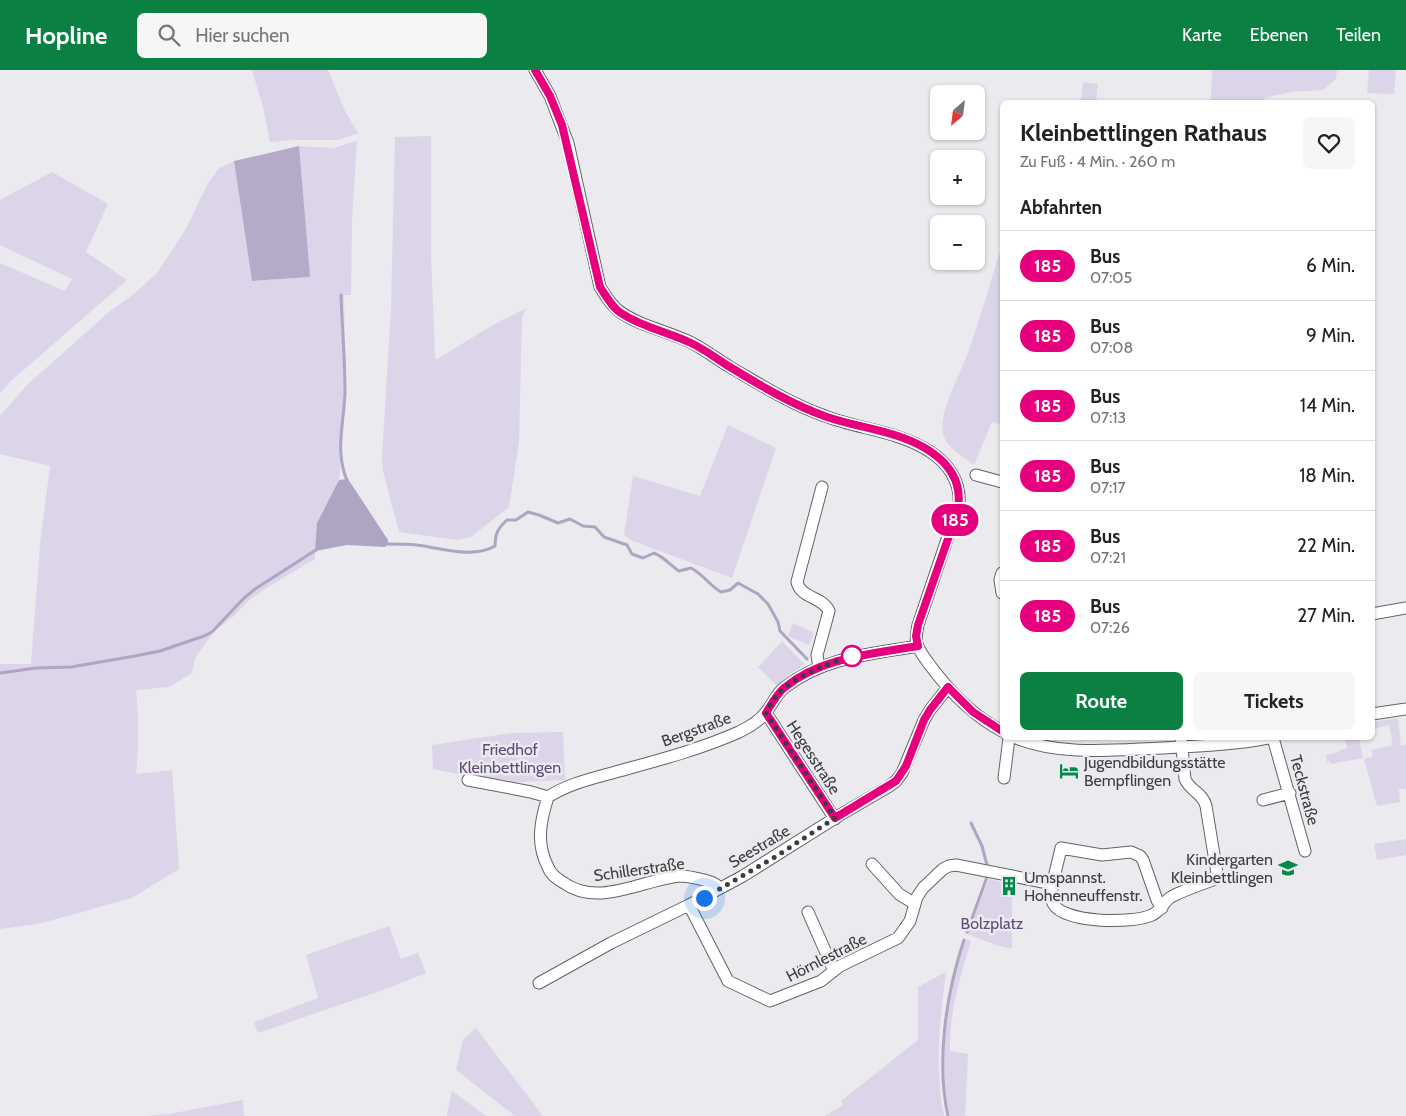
<!DOCTYPE html>
<html lang="de">
<head>
<meta charset="utf-8">
<style>
  :root { --surface:#fff; --page:#f6f6f6; --text:#222; --muted:#767676; --line:#e0e0e0; --accent:#0b8043 }
  body { margin:0; font-family:Cabin,sans-serif; background:var(--page); color:var(--text); height:100vh; display:flex; flex-direction:column; font-size:19px; white-space:nowrap }
  * { box-sizing:border-box; margin:0 }
  p { font-size:16px; color:var(--muted) }
  .icon { flex:none; width:28px; height:28px; fill:none; stroke:currentColor; stroke-width:2; stroke-linecap:round; stroke-linejoin:round }
  .map { position:relative; flex:1; overflow:hidden }
  .side { position:absolute; left:1000px; top:30px; width:375px; height:640px; display:flex; flex-direction:column; background:var(--surface); border-radius:8px; box-shadow:0 1px 4px #0004 }
  .side>* { flex:none }
  .badge { padding:0 10px; border-radius:16px; font-size:18px; line-height:32px }
  .needle { width:32px; rotate:208deg }
  .controls { position:absolute; left:930px; top:15px; display:grid; gap:10px }
  .controls a { display:grid; place-items:center; width:55px; height:55px; border-radius:8px; background:var(--surface); box-shadow:0 1px 4px #0004; font-size:25px }
  .you { position:absolute; width:25px; height:25px; margin:-12px; border:4px solid #fff; border-radius:50%; background:#1a73e8; box-shadow:0 0 0 8px #1a73e833 }
  .map>.badge { position:absolute; translate:-50% -50%; box-shadow:0 0 0 2px #fff }
  h2 { padding:0 20px; font-size:19px; line-height:45px }
  .round { display:grid; place-items:center; flex:none; width:52px; height:52px; border-radius:8px; background:var(--page) }
  .overview { display:flex; align-items:center; justify-content:space-between; height:85px; padding:0 20px }
  h1 { font-size:24px; font-weight:700; line-height:38px }
  .action { display:flex; gap:10px; margin-top:auto; padding:10px 20px }
  .action a { flex:1; height:58px; border-radius:8px; background:var(--accent); color:#fff; font-size:20px; font-weight:700; line-height:58px; text-align:center }
  .action a+a { background:var(--page); color:var(--text) }
  ul { padding:0; list-style:none }
  li { display:flex; align-items:center; gap:15px; height:70px; padding:0 20px; border-top:1px solid var(--line) }
  li div { flex:1 }
  li b { display:block; font-size:19px }
  li em { font-style:normal }
  li .badge { min-width:55px; font-weight:700; text-align:center }
  header { display:flex; align-items:center; gap:30px; box-sizing:border-box; height:70px; padding:0 25px; background:var(--accent); color:#fff }
  header strong { font-size:24px }
  nav { display:flex; gap:28px; margin-inline-start:auto; font-size:18px }
  .search { width:350px; height:45px; background:var(--page); display:flex; align-items:center; gap:12px; box-sizing:border-box; padding:0 18px; border-radius:8px; color:var(--muted); font-size:19px }
  .map>svg:first-child { display:block }
  .green { fill:#dcd4e8 }
  .forest { fill:#b5aac8 }
  .water { fill:#afa4c1 }
  .lines { fill:none; stroke-linecap:round; stroke-linejoin:round }
  .stream { stroke:#afa4c1; stroke-width:3 }
  .minor-casing { stroke:#636266; stroke-width:13 }
  .minor { stroke:#fff; stroke-width:11 }
  .line-casing { stroke:#fff; stroke-width:11 }
  .line { stroke:#e6007e; stroke-width:8 }
  .walk { stroke:#3d3c3e; stroke-width:5; stroke-dasharray:0 9 }
  .stop-dot { fill:#fff; stroke:#e6007e; stroke-width:2.5 }
  .labels { text-anchor:middle; stroke-width:5; stroke-linejoin:round; paint-order:stroke }
  .street-label { font-size:16px; fill:#3d3c3e; stroke:#ebeaee }
  .park-label { font-size:16px; fill:#5e4b78; stroke:#ebeaee }
  .poi-label { font-size:16px; fill:#3d3c3e; stroke:#ebeaee; text-anchor:start }
</style>
</head>
<body>
<header>
<strong>Hopline</strong>
<div class="search"><svg class="icon" aria-label="search" viewBox="0 0 24 24"><circle cx="10" cy="10" r="6"/><path d="M15 15l6 6"/></svg>Hier suchen</div>
<nav><a>Karte</a><a>Ebenen</a><a>Teilen</a></nav>
</header>
<div class="map">
<svg width="1406" height="1046" viewBox="0 0 1406 1046">
  <rect width="100%" height="100%" fill="#ebeaee"/>
  <path class="green" d="M252,0H328L345,41L358,63L338,70H295L270,72L263,37Z
    M1212,0H1337L1336,9L1323,20L1292,22L1272,26L1257,32H1211Z
    M1369,0H1396L1394,24L1367,23Z
    M1083,12L1098,14L1096,32H1081Z
    M431,66V183L435,287L437,289L493,255L527,238L522,247L519,372L509,437L471,467L458,470L399,462L383,401L382,388L391,238L395,67Z
    M357,71L352,150L351,225H344L346,325L339,410L317,453L315,489L271,515L248,531L234,546L214,561L195,588L192,603L169,617L136,620C139,648 139,676 136,704L172,700L179,799L132,828L38,854L0,859V594H31L40,475L50,396L0,384V346L27,315L109,242L134,224L157,203L186,159L207,115L219,98L234,91L252,211L309,207L299,76L333,78Z
    M52,102L108,134L86,182L127,210L12,310L0,323V193L65,221L72,209L0,175V130Z
    M1002,175V355L992,352L974,395C964,387 945,377 943,363C938,343 962,301 969,280C981,246 991,210 1002,175Z
    M728,355L776,378L732,508L633,471L624,465L633,406L700,426Z
    M793,553L814,563L809,575L788,566Z
    M782,571L804,594L777,616L758,597Z
    M1398,648L1401,676L1406,675V719H1399L1400,732L1377,736L1364,689L1373,686L1371,680L1391,676L1392,669L1389,655L1373,659V652Z
    M563,662L565,710L501,713L433,699L432,675L512,663Z
    M1348,668H1359L1363,688L1330,694V691L1327,692L1326,685L1339,682V680L1347,678L1345,669Z
    M1406,769V785L1377,790L1374,774Z
    M989,809L1008,814V819H1012V879L996,875L967,864Z
    M389,856L401,889L418,883L426,903L386,919L258,963L254,952L318,928L306,885Z
    M966,869L971,871C960,908 949,942 950,981L968,984L965,1046H950C942,1008 942,959 950,922C954,904 960,887 966,869Z
    M946,902C940,949 934,999 944,1046H825L843,1035L841,1031L918,970V917Z
    M476,958L543,1046H515L456,1000L463,970Z
    M452,1021L486,1046H447Z
    M243,1030L244,1046H149L169,1044Z"/>
  <path class="forest" d="M299,76L310,207L252,211L234,91Z"/>
  <path class="water" d="M348,409L388,470V474L385,477L347,475L315,481L317,453L339,410Z"/>
  <g class="lines">
    <path class="stream" d="M341,225C342,257 345,289 345,322C344,355 334,381 348,413
      M385,474C395,474 406,474 417,475C441,478 473,489 495,476C495,464 498,458 507,450H516L528,442L539,445L558,453L570,449L583,456L595,457L604,467L627,475L632,484L643,488L654,483C664,487 670,495 679,501L691,498C703,504 709,515 721,522L730,520L738,513L758,524L768,534L778,552L780,561L807,589
      M0,603L36,598L71,597L135,586L160,581L204,566L212,562L243,529L255,519L319,478
      M971,753L982,776L988,799
      M967,862L987,807
      M948,1046C936,991 946,924 964,870"/>
    <g class="minor-casing">
      <path id="minor" d="M535,0L550,26L568,73L600,217C606,226 610,234 619,241C639,256 668,261 692,273C705,280 717,289 730,297C761,315 791,334 825,346C858,359 898,361 929,381C947,392 961,411 959,434L918,555C917,562 915,568 917,574C919,581 925,588 929,594C949,621 973,646 1002,661
        M976,405L1002,412
        M1002,503L1000,510L1002,523
        M1372,544L1406,538
        M819,598L817,585L829,541C822,526 801,529 797,512L822,417
        M766,643L835,749
        M1372,644L1406,639
        M1016,668C1062,686 1112,680 1161,678C1197,676 1232,675 1268,668
        M1273,668L1305,781
        M1004,708L1009,668
        M468,710L531,722L548,727
        M548,727C569,713 595,708 619,701C659,690 701,679 739,662C749,657 760,651 766,642C773,634 776,624 784,618C823,587 872,584 918,576
        M548,727C540,752 536,774 548,797C551,805 557,809 564,813C599,838 643,809 681,806C688,806 694,808 700,809C708,811 714,812 720,818
        M1263,730L1290,723
        M872,794L899,824L915,834
        M689,835L728,911L770,931L821,911L840,896L898,868L910,851L917,827L923,818L943,799L949,796L956,795L1053,814
        M1162,838L1157,830L1143,790L1140,786L1131,782L1102,785L1061,778C1059,789 1049,821 1052,831C1059,854 1134,854 1152,845C1161,841 1163,832 1171,827C1184,820 1199,815 1213,810L1217,803L1206,736C1203,723 1190,721 1185,709L1181,668
        M808,842L834,901
        M539,913L611,873L689,835L743,806L840,745L888,717L896,711L902,703L924,650L930,640L948,617"/>
    </g>
    <use href="#minor" class="minor"/>
  </g>
  <g class="lines">
    <g class="line-casing">
      <path id="line" d="M535,0L550,26L562,55L600,217C606,226 610,234 618,241C639,256 668,262 691,273C704,279 717,289 730,297C761,316 793,335 827,347C862,359 903,361 934,384C954,399 963,418 957,443L918,555L916,566L918,576C873,584 821,587 784,618C776,625 771,635 766,643L835,748L896,711L906,696L924,650L930,640L948,617L973,642L1002,661"/>
    </g>
    <use href="#line" class="line"/>
    <path class="walk" d="M704,828L775,787L835,748L766,643C771,634 776,624 784,618C804,603 829,593 852,586"/>
  </g>
  <defs>
    <g id="hotel-bare" transform="scale(1.5)"><path d="M-6-4.5h1.5V1H6V5H4.5V3h-9V5H-6ZM-4 0a1.8 1.8 0 1 1 3.6 0ZM.5 0V-2.5h3Q6-2.5 6 0Z" fill="#028a47" stroke="#ebeaee" stroke-width="2.5" paint-order="stroke"/></g>
    <g id="school-bare" transform="scale(1.5)"><path d="M0-5L7-2L0 1L-7-2ZM-4 1L0 2.5L4 1V4Q0 6-4 4Z" fill="#028a47" stroke="#ebeaee" stroke-width="2.5" paint-order="stroke"/></g>
    <g id="building-bare" transform="scale(1.5)"><path d="M-4-6H4V6H1V3H-1V6H-4ZM-2.5-4.3h1.7v1.8h-1.7ZM.8-4.3h1.7v1.8H.8ZM-2.5-1h1.7V.8h-1.7ZM.8-1h1.7V.8H.8Z" fill="#028a47" stroke="#ebeaee" stroke-width="2.5" paint-order="stroke"/></g>
  </defs>
  <g fill-rule="evenodd">
    <use href="#hotel-bare" x="1069" y="701"/>
    <use href="#school-bare" x="1288" y="798"/>
    <use href="#building-bare" x="1009" y="816"/>
  </g>
  <circle class="stop-dot" cx="852" cy="586" r="10"/>
  <g class="labels">
    <g class="street-label">
      <text transform="translate(696 659) rotate(-20)" y="6">Bergstraße</text>
      <text transform="translate(814 687) rotate(57)" y="6">Hegesstraße</text>
      <text transform="translate(1305 720) rotate(75)" y="6">Teckstraße</text>
      <text transform="translate(759 776) rotate(-31)" y="6">Seestraße</text>
      <text transform="translate(639 799) rotate(-8)" y="6">Schillerstraße</text>
      <text transform="translate(826 887) rotate(-27)" y="6">Hörnlestraße</text>
    </g>
    <g class="park-label">
      <text x="510" y="685">Friedhof<tspan x="510" dy="18">Kleinbettlingen</tspan></text>
      <text x="992" y="859">Bolzplatz</text>
    </g>
    <g class="poi-label">
      <text x="1084" y="698">Jugendbildungsstätte<tspan x="1084" dy="18">Bempflingen</tspan></text>
      <text x="1273" y="795" text-anchor="end">Kindergarten<tspan x="1273" dy="18">Kleinbettlingen</tspan></text>
      <text x="1024" y="813">Umspannst.<tspan x="1024" dy="18">Hohenneuffenstr.</tspan></text>
    </g>
  </g>
</svg>
<div class="controls">
<a><svg class="needle" viewBox="-14 -14 28 28"><path d="M0-13l5 13h-10z" fill="#e53935"/><path d="M0 13l5-13h-10z" fill="#767676"/></svg></a>
<a>+</a>
<a>−</a>
</div>
<div class="you" style="left:704px;top:828px"></div>
<b class="badge" style="left:955px;top:450px;background:#e6007e;color:#fff">185</b>
<section class="side">
<div class="overview"><div><h1>Kleinbettlingen Rathaus</h1><p>Zu Fuß · 4 Min. · 260 m</p></div><a class="round"><svg class="icon" aria-label="heart" viewBox="0 0 24 24"><path d="M12 20l-8-8c-3-5 5-10 8-4 3-6 11-1 8 4z"/></svg></a></div>
<h2>Abfahrten</h2>
<ul>
<li><span class="badge" style="background:#e6007e;color:#fff">185</span><div><b>Bus</b><p>07:05</p></div><em>6 Min.</em></li>
<li><span class="badge" style="background:#e6007e;color:#fff">185</span><div><b>Bus</b><p>07:08</p></div><em>9 Min.</em></li>
<li><span class="badge" style="background:#e6007e;color:#fff">185</span><div><b>Bus</b><p>07:13</p></div><em>14 Min.</em></li>
<li><span class="badge" style="background:#e6007e;color:#fff">185</span><div><b>Bus</b><p>07:17</p></div><em>18 Min.</em></li>
<li><span class="badge" style="background:#e6007e;color:#fff">185</span><div><b>Bus</b><p>07:21</p></div><em>22 Min.</em></li>
<li><span class="badge" style="background:#e6007e;color:#fff">185</span><div><b>Bus</b><p>07:26</p></div><em>27 Min.</em></li>
</ul>
<div class="action"><a>Route</a><a>Tickets</a></div>
</section>
</div>
</body>
</html>
